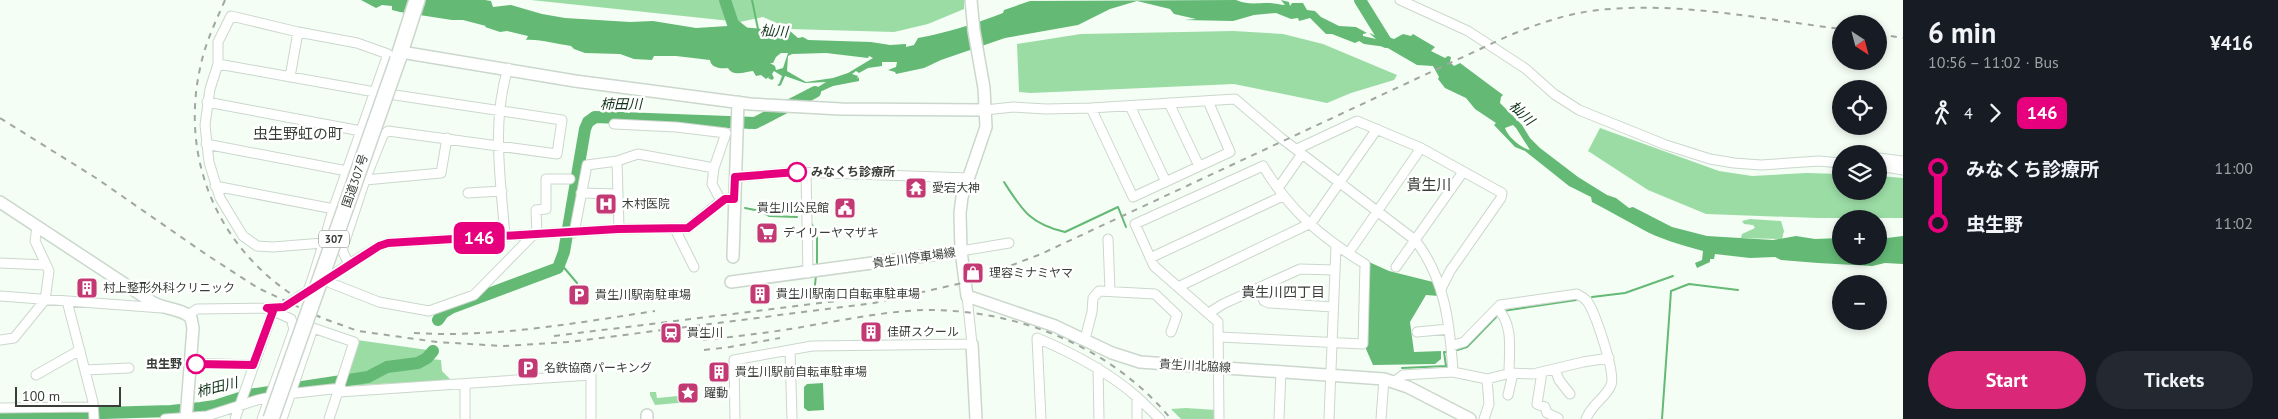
<!DOCTYPE html>
<html lang="en">
<head>
<meta charset="utf-8">
<style>
  :root { --surface:#171b24; --page:#242831; --text:#f1f3f6; --muted:#9ea1a6; --accent:#db2777 }
  body { margin:0; font-family:"PT Sans","Noto Sans JP",sans-serif; background:var(--page); color:var(--text); height:100vh; display:flex; flex-direction:column; font-size:19px; white-space:nowrap }
  * { box-sizing:border-box; margin:0 }
  p { font-size:16px; color:var(--muted) }
  .icon { flex:none; width:28px; height:28px; fill:none; stroke:currentColor; stroke-width:2; stroke-linecap:round; stroke-linejoin:round }
  .map { position:relative; flex:1; overflow:hidden }
  .sheet { display:flex; flex-direction:column; background:var(--surface); width:375px }
  .sheet>* { flex:none }
  .badge { padding:0 10px; border-radius:8px; font-size:18px; line-height:32px }
  .needle { width:32px; rotate:144deg }
  .controls { position:absolute; left:1832px; top:15px; display:grid; gap:10px }
  .controls a { display:grid; place-items:center; width:55px; height:55px; border-radius:50%; background:var(--surface); box-shadow:0 2px 8px #0003; font-size:25px }
  .scale { position:absolute; left:15px; bottom:12px; width:106px; box-sizing:border-box; padding-left:5px; border:2px solid #393e39; border-top:0; font-size:14px; line-height:18px; white-space:nowrap; color:#393e39; -webkit-text-stroke:4px #fff; paint-order:stroke }
  .map>.badge { position:absolute; translate:-50% -50%; box-shadow:0 0 0 2px #fff }
  .legs { display:flex; align-items:center; gap:8px; height:55px; padding:0 25px; font-size:16px }
  .legs p { margin-inline-start:auto }
  .summary { display:flex; align-items:center; justify-content:space-between; height:85px; padding:0 25px }
  h1 { font-size:28px; font-weight:700; line-height:38px }
  .cta { display:flex; gap:10px; margin-top:auto; padding:10px 25px }
  .cta a { flex:1; height:58px; border-radius:30px; background:var(--accent); color:#fff; font-size:20px; font-weight:700; line-height:58px; text-align:center }
  .cta a+a { background:var(--page); color:var(--text) }
  ul { padding:0 25px; list-style:none }
  li { display:flex; align-items:center; gap:18px; height:55px; font-size:19px }
  li i { display:grid; place-items:center; width:8px; height:100%; margin:0 6px; background:currentColor }
  li i::after { content:''; width:12px; height:12px; margin:-6px; border:4px solid; border-radius:50%; background:var(--surface) }
  li p { margin-inline-start:auto }
  li:first-child i { background:linear-gradient(#0000 50%,currentColor 0) }
  li:last-child i { background:linear-gradient(currentColor 50%,#0000 0) }
  main { display:flex; flex:1; min-height:0 }
  .map>svg:first-child { display:block }
  .green { fill:#9bdca5 }
  .water { fill:#64b975; fill-rule:evenodd }
  .lines { fill:none; stroke-linecap:round; stroke-linejoin:round }
  .stream { stroke:#64b975; stroke-width:2 }
  .river { stroke:#64b975; stroke-width:12 }
  .street-casing { stroke:#cbd7cc; stroke-width:11 }
  .secondary-casing { stroke:#cbd7cc; stroke-width:14 }
  .highway-casing { stroke:#cbd7cc; stroke-width:18 }
  .street { stroke:#fff; stroke-width:9 }
  .secondary { stroke:#fff; stroke-width:11 }
  .highway { stroke:#fff; stroke-width:15 }
  .rail { stroke:#a0a7a0; stroke-width:2; stroke-dasharray:6 6; stroke-linecap:butt }
  .highway-bridge-casing { stroke:#cbd7cc; stroke-width:18; stroke-linecap:butt }
  .highway-bridge { stroke:#fff; stroke-width:15 }
  .line-1-casing { stroke:#fff; stroke-width:11 }
  .line-1 { stroke:#e6007e; stroke-width:8 }
  .stop-1-dot { fill:#fff; stroke:#e6007e; stroke-width:2.5 }
  .labels { text-anchor:middle; stroke-width:5; stroke-linejoin:round; paint-order:stroke }
  .shield { fill:#fff; stroke:#747874; stroke-width:1 }
  .shield-label { font-size:11px; font-weight:bold; fill:#393e39 }
  .stop-label { font-size:12px; font-weight:bold; fill:#393e39; stroke:#fff; text-anchor:start }
  .street-label { font-size:12px; fill:#393e39; stroke:#fff }
  .poi-label { font-size:12px; fill:#393e39; stroke:#fff; text-anchor:start }
  .water-label { font-size:14px; font-style:italic; fill:#103318; stroke:#fff }
  .neighbourhood-label { font-size:14px; fill:#393e39; stroke:#fff }
  .quarter-label { font-size:15px; fill:#393e39; stroke:#fff }
</style>
</head>
<body>
<main>
<div class="map">
<svg width="1903" height="419" viewBox="0 0 1903 419">
  <rect width="100%" height="100%" fill="#f4fef5"/>
  <path class="green" d="M531,0H964V9L928,24L894,32L790,29L763,17L740,22Z
    M1233,31L1283,34L1323,44L1397,75L1394,80L1351,93L1327,103L1234,84L1031,93L1019,92L1017,44L1081,34Z
    M1600,128L1719,171L1752,176L1807,173L1841,174V191H1879V176L1903,178V218H1817L1706,214L1648,190L1588,151Z
    M1750,219L1781,221L1784,231L1782,239L1741,238L1742,234L1755,228L1753,225L1744,224L1742,221Z
    M357,340L428,350L432,359L441,360L442,371L451,380L345,386Z
    M683,388L692,390V399L689,402L655,405L650,395V392H656L657,398L678,396V392Z
    M1186,408L1216,410V419H1181L1171,409Z"/>
  <path class="water" d="M361,0H485L491,1L493,7L511,5L542,14L565,18L630,22L653,21L696,28L728,26L765,29L761,25L790,31L798,38L803,37L808,40L871,42L890,45L906,44V47L914,45L918,38C946,33 975,24 1003,13L1004,10L1030,1L1236,0C1248,5 1256,3 1268,3C1274,3 1280,5 1285,5L1281,0L1289,2L1290,6L1292,3H1303L1307,10L1315,11L1321,17L1339,26L1356,27L1367,33L1363,34V36L1376,39L1369,33L1379,37L1387,32L1388,37L1394,39L1403,34L1411,36L1413,34L1435,47L1431,51L1445,58L1448,56L1451,57L1450,62L1454,66L1460,63L1503,95L1501,97L1500,103L1522,125L1530,138L1540,148L1578,177L1607,195L1616,198L1629,208L1633,207L1672,227L1707,236L1773,240L1796,236L1815,239L1841,238V256H1879V239L1903,236V264L1885,263L1872,266L1818,263L1781,260L1775,257L1750,258L1715,254L1714,259H1710V262L1697,268L1695,263L1702,260L1703,251C1682,245 1659,239 1640,228C1623,219 1608,210 1592,202L1591,197L1569,186L1525,151L1515,147L1494,125L1496,123L1475,109L1466,98L1445,88L1438,79L1439,77L1433,66L1417,65L1386,47L1364,44L1359,41L1355,43L1332,34H1326L1310,18L1299,21L1298,18L1291,19L1276,13L1254,15L1233,21L1184,20L1196,19L1174,14L1170,9L1137,1L1110,9L1078,25L1005,38L941,60L924,68L896,74L895,72L888,70L896,67L897,62H882V66L868,68L859,73L856,71L852,74L858,76L857,79L859,77V81L833,86L802,100L799,99L826,82L805,83L785,76L781,85L779,86L777,85L779,84L782,76L774,71L772,74L774,78L772,80L768,78L770,76L766,79L761,75L756,76L753,71C745,72 733,77 728,68C721,69 711,68 710,60L676,56H654L652,60L634,59L620,54L585,53L574,49L571,46C556,44 540,39 526,40L528,36L507,31L500,32L485,27L486,26L463,20H452L400,12L392,10V6L382,5L376,8ZM781,53H788L783,68L776,70L775,66L770,63H773L776,57ZM826,53L868,58L869,56L873,58L848,73L833,78L806,82L787,71L788,56L792,54ZM1513,125L1516,128L1530,150C1521,148 1508,137 1505,128Z
    M1369,262L1389,271L1433,282L1439,296L1426,295L1410,322L1414,352L1441,351V359L1435,364L1373,365L1366,349Z
    M823,383L824,410L808,411L804,408V387L807,384Z"/>
  <g class="lines">
    <path class="stream" d="M752,0L758,29
      M749,128L750,123
      M1004,182C1022,210 1030,224 1065,232L1118,207L1126,227
      M745,208L760,211L769,216L797,217
      M811,223L814,228H817V266
      M561,264L577,283
      M814,295L816,275
      M1592,297L1625,293L1673,276
      M1503,311L1576,300
      M1454,351L1467,347L1499,314
      M1402,368L1446,366L1444,352H1449
      M1662,419L1671,291L1689,284L1738,290"/>
    <path class="river" d="M725,0L733,24L748,36
      M1360,0L1386,42
      M438,320L443,313L451,308L558,268L564,252L585,129L588,122L595,117L755,123L815,92
      M0,416L171,411L201,408L215,406L249,395L368,377L387,367L418,363L427,358L433,351"/>
    <g class="street-casing">
      <path id="street" d="M1400,0L1468,31L1526,69L1554,94L1579,110L1666,145L1710,159L1734,163L1761,165L1819,161L1841,163
        M218,64L375,92L562,120L557,154L388,131L383,135L365,180L342,250
        M290,77L298,32
        M207,102L361,131
        M1169,103L1199,166
        M1130,106L1166,182
        M1091,108L1133,197L1230,152L1208,101
        M985,110L1013,107L1046,109L1091,108L1235,99L1281,138L1415,240C1445,278 1450,325 1453,372
        M614,124L676,127L726,133L714,168L712,184L721,201
        M206,144L347,171
        M1297,149L1357,121L1421,148L1502,193L1501,198L1450,271L1441,289
        M1879,158L1903,161
        M617,161L619,229
        M1879,166L1903,170
        M806,173L808,273
        M735,177L797,172L968,178
        M365,180L441,173L447,138
        M1281,184L1302,154
        M215,186L334,209
        M468,193L502,191
        M581,193L617,194
        M1314,219L1377,129
        M675,229L694,267
        M574,233L587,165L617,161L638,154L714,168
        M537,234L536,210L546,209V179H570
        M505,237C501,181 491,123 508,68
        M1108,239L1110,291
        M1352,248L1421,148
        M961,251L1009,243
        M1150,258L1283,196
        M0,263L46,265
        M1396,267L1463,172
        M323,280L379,302L429,311L474,295L534,234
        M1178,287L1309,224
        M1259,288L1264,301L1269,303L1333,307
        M308,291C318,264 325,237 333,210C351,158 370,106 388,54L357,43L298,32L231,16L218,42V64L210,89L205,125L209,162L220,198L243,236L257,246L273,247L323,243L342,250L349,264
        M0,296L162,308
        M67,301L93,402L94,419
        M267,308L283,307L349,264L379,246L388,243L619,229L688,228L721,201L725,199H734
        M1497,308C1514,324 1509,351 1509,373
        M1209,313L1223,304L1300,269L1335,270
        M188,315L197,309L267,308L291,319L294,329L262,419
        M1417,332L1449,329
        M1219,337L1363,344L1365,264C1321,237 1290,211 1263,166L1135,224L1154,266L1218,322L1219,419
        M1085,339L1092,312L1093,298L1099,291L1155,294L1177,315L1171,332
        M0,340L14,338L45,300L49,271L35,241L37,227
        M1451,346L1464,342L1500,305L1577,294C1581,296 1584,298 1587,301C1595,312 1616,373 1611,385C1606,398 1592,403 1586,419
        M790,350L792,419
        M189,363L253,365
        M1098,368L1099,419
        M1555,369L1559,380L1570,394
        M85,370L129,368
        M1542,372L1537,404L1545,407L1547,413L1558,418
        M36,375L80,350
        M1395,381L1403,375L1453,372L1487,379L1511,373L1533,374L1583,362L1609,358
        M465,385V419
        M339,392L591,375V419
        M287,394L341,388
        M1508,395L1513,373
        M1137,397L1160,419
        M0,408L93,407
        M165,419L207,416L257,400L274,396
        M235,419L273,311
        M282,419L313,328L354,342L329,419
        M735,419L734,360L812,346L972,344L967,296
        M1041,419L1037,338C1073,353 1107,371 1137,397V419
        M1279,419L1281,371
        M1329,419L1336,246
        M1381,419L1384,379
        M1484,419L1489,404L1487,379"/>
    </g>
    <g class="secondary-casing">
      <path id="secondary" d="M971,0L974,31L984,88L986,127L962,197L960,213L961,251L967,296L1055,326L1112,353L1140,362L1384,379L1408,387L1470,419
        M401,52L575,81L750,104L841,109L985,110
        M0,202L152,302C165,310 182,308 191,318L193,328L186,419
        M733,257L738,102
        M731,282L961,251
        M972,344L976,419
        M647,415V419"/>
    </g>
    <g class="highway-casing">
      <path id="highway" d="M398,59L417,0"/>
    </g>
    <use href="#street" class="street"/>
    <use href="#secondary" class="secondary"/>
    <use href="#highway" class="highway"/>
    <path class="rail" d="M225,0C216,21 206,41 201,64C177,165 224,261 315,308
      M1879,34L1903,38
      M0,118L96,178L207,255L258,288L322,318L358,331L437,342L503,346L569,342L874,303L971,281L1041,254L1508,36C1535,25 1562,15 1591,11C1674,0 1760,19 1841,29
      M414,333C494,338 576,323 655,311
      M554,336L837,301
      M703,340C740,336 776,332 813,325C850,319 888,311 925,310C1017,309 1112,347 1171,419
      M704,350L730,347L780,338"/>
    <g class="highway-bridge-casing">
      <path id="highway-bridge" d="M271,419L398,59"/>
    </g>
    <use href="#highway-bridge" class="highway-bridge"/>
  </g>
  <g class="lines">
    <g class="line-1-casing">
      <path id="line-1" d="M196,364L253,365L273,311L267,308L284,307L379,246L388,243L618,229L688,228L725,199H734L735,177L797,172"/>
    </g>
    <use href="#line-1" class="line-1"/>
  </g>
  <defs>
    <g id="temple-square" transform="scale(1.125)"><rect x="-9" y="-9" width="18" height="18" rx="4" fill="#c23973" stroke="#fff"/><path d="M0-6L5-2H3V0L6.5 2.5H4V6H1.5V3h-3V6H-4V2.5H-6.5L-3 0V-2H-5Z" fill="#fff"/></g>
    <g id="hospital-square" transform="scale(1.125)"><rect x="-9" y="-9" width="18" height="18" rx="4" fill="#c23973" stroke="#fff"/><path d="M-5-5h3v3.5h4V-5h3V5h-3V1.5h-4V5h-3Z" fill="#fff"/></g>
    <g id="civic-square" transform="scale(1.125)"><rect x="-9" y="-9" width="18" height="18" rx="4" fill="#c23973" stroke="#fff"/><path d="M-.6-6.5H3V-4.5H.6V-3L4-1V1h2V6H-6V1h2V-1L-.6-3ZM-1.2 2.5V6h2.4V2.5Z" fill="#fff"/></g>
    <g id="supermarket-square" transform="scale(1.125)"><rect x="-9" y="-9" width="18" height="18" rx="4" fill="#c23973" stroke="#fff"/><path d="M-6-5.5h2.5l.6 2H6L4.5 2H-2.5L-4.4-4H-6ZM-1.5 3.2a1.3 1.3 0 1 0 .1 0ZM3 3.2a1.3 1.3 0 1 0 .1 0Z" fill="#fff"/></g>
    <g id="shop-square" transform="scale(1.125)"><rect x="-9" y="-9" width="18" height="18" rx="4" fill="#c23973" stroke="#fff"/><path d="M-5-2.5h2.3a2.7 3.5 0 0 1 5.4 0H5L5.5 6h-11ZM-1.5-2.5h3a1.5 2.3 0 0 0-3 0Z" fill="#fff"/></g>
    <g id="building-square" transform="scale(1.125)"><rect x="-9" y="-9" width="18" height="18" rx="4" fill="#c23973" stroke="#fff"/><path d="M-4-6H4V6H1V3H-1V6H-4ZM-2.5-4.3h1.7v1.8h-1.7ZM.8-4.3h1.7v1.8H.8ZM-2.5-1h1.7V.8h-1.7ZM.8-1h1.7V.8H.8Z" fill="#fff"/></g>
    <g id="parking-square" transform="scale(1.125)"><rect x="-9" y="-9" width="18" height="18" rx="4" fill="#c23973" stroke="#fff"/><path d="M-3.5-5.5H1a3.5 3.5 0 0 1 0 7H-1V5.5H-3.5ZM-1-3.4V-.6H.8a1.4 1.4 0 0 0 0-2.8Z" fill="#fff"/></g>
    <g id="station-square" transform="scale(1.125)"><rect x="-9" y="-9" width="18" height="18" rx="4" fill="#c23973" stroke="#fff"/><path d="M-3-6H3Q5-6 5-4V2Q5 4 3 4L4.5 6H3L1.5 4h-3L-3 6H-4.5L-3 4Q-5 4-5 2V-4Q-5-6-3-6ZM-3.5-4v3h7v-3ZM-3.5 1v1.5H-2V1ZM2 1v1.5H3.5V1Z" fill="#fff"/></g>
    <g id="sight-square" transform="scale(1.125)"><rect x="-9" y="-9" width="18" height="18" rx="4" fill="#c23973" stroke="#fff"/><path d="M0-6L1.8-2.2L6-1.7L2.9 1.2L3.7 5.4L0 3.3L-3.7 5.4L-2.9 1.2L-6-1.7L-1.8-2.2Z" fill="#fff"/></g>
  </defs>
  <g fill-rule="evenodd">
    <use href="#temple-square" x="916" y="188"/>
    <use href="#hospital-square" x="606" y="204"/>
    <use href="#civic-square" x="845" y="208"/>
    <use href="#supermarket-square" x="767" y="233"/>
    <use href="#shop-square" x="973" y="273"/>
    <use href="#building-square" x="87" y="288"/>
    <use href="#building-square" x="760" y="294"/>
    <use href="#parking-square" x="579" y="295"/>
    <use href="#building-square" x="871" y="332"/>
    <use href="#station-square" x="671" y="333"/>
    <use href="#parking-square" x="528" y="368"/>
    <use href="#building-square" x="719" y="372"/>
    <use href="#sight-square" x="688" y="393"/>
  </g>
  <g class="stop-1-dot">
    <circle cx="797" cy="172" r="9"/>
    <circle cx="196" cy="364" r="9"/>
  </g>
  <g class="labels">
    <rect class="shield" x="319" y="230.5" width="30" height="17" rx="4"/>
    <g class="shield-label">
      <text x="334" y="243">307</text>
    </g>
    <g class="stop-label">
      <text x="811" y="176">みなくち診療所</text>
      <text x="182" y="368" text-anchor="end">虫生野</text>
    </g>
    <g class="street-label">
      <text transform="translate(355 181) rotate(-71)" y="4">国道307号</text>
      <text transform="translate(914 258) rotate(-8)" y="4">貴生川停車場線</text>
      <text transform="translate(1195 366) rotate(3)" y="4">貴生川北脇線</text>
    </g>
    <g class="poi-label">
      <text x="932" y="192">愛宕大神</text>
      <text x="622" y="208">木村医院</text>
      <text x="829" y="212" text-anchor="end">貴生川公民館</text>
      <text x="783" y="237">デイリーヤマザキ</text>
      <text x="989" y="277">理容ミナミヤマ</text>
      <text x="103" y="292">村上整形外科クリニック</text>
      <text x="776" y="298">貴生川駅南口自転車駐車場</text>
      <text x="595" y="299">貴生川駅南駐車場</text>
      <text x="887" y="336">佳研スクール</text>
      <text x="687" y="337">貴生川</text>
      <text x="544" y="372">名鉄協商パーキング</text>
      <text x="735" y="376">貴生川駅前自転車駐車場</text>
      <text x="704" y="397">躍動</text>
    </g>
    <g class="water-label">
      <text transform="translate(774 31) rotate(3)" y="5">杣川</text>
      <text x="621" y="109">柿田川</text>
      <text transform="translate(1522 113) rotate(43)" y="5">杣川</text>
      <text transform="translate(217 387) rotate(-14)" y="5">柿田川</text>
    </g>
    <g class="neighbourhood-label">
      <text x="1283" y="297">貴生川四丁目</text>
    </g>
    <g class="quarter-label">
      <text x="298" y="139">虫生野虹の町</text>
      <text x="1429" y="190">貴生川</text>
    </g>
  </g>
</svg>
<div class="controls">
<a><svg class="needle" viewBox="-14 -14 28 28"><path d="M0-13l5 13h-10z" fill="#e53935"/><path d="M0 13l5-13h-10z" fill="#9ea1a6"/></svg></a>
<a><svg class="icon" aria-label="locate" viewBox="0 0 24 24"><circle cx="12" cy="12" r="6"/><path d="M12 2v4M12 18v4M2 12h4M18 12h4"/></svg></a>
<a><svg class="icon" aria-label="layers" viewBox="0 0 24 24"><path d="M12 4l9 5-9 5-9-5zM3 14l9 5 9-5"/></svg></a>
<a>+</a>
<a>−</a>
</div>
<div class="scale">100 m</div>
<b class="badge" style="left:479px;top:238px;background:#e6007e;color:#fff">146</b>
</div>
<section class="sheet">
<div class="summary"><div><h1>6 min</h1><p>10:56 – 11:02 · Bus</p></div><b>¥416</b></div>
<div class="legs"><svg class="icon" aria-label="walk" viewBox="0 0 24 24"><circle cx="13" cy="4" r="2"/><path d="M13 8l-2 6 4 7M11 14l-3 7M7 12l3-4h3l4 4"/></svg>4<svg class="icon" aria-label="forward" viewBox="0 0 24 24"><path d="M9 5l7 7-7 7"/></svg><b class="badge" style="background:#e6007e;color:#fff">146</b></div>
<ul>
<li><i style="color:#e6007e"></i><b>みなくち診療所</b><p>11:00</p></li>
<li><i style="color:#e6007e"></i><b>虫生野</b><p>11:02</p></li>
</ul>
<div class="cta"><a>Start</a><a>Tickets</a></div>
</section>
</main>
</body>
</html>
